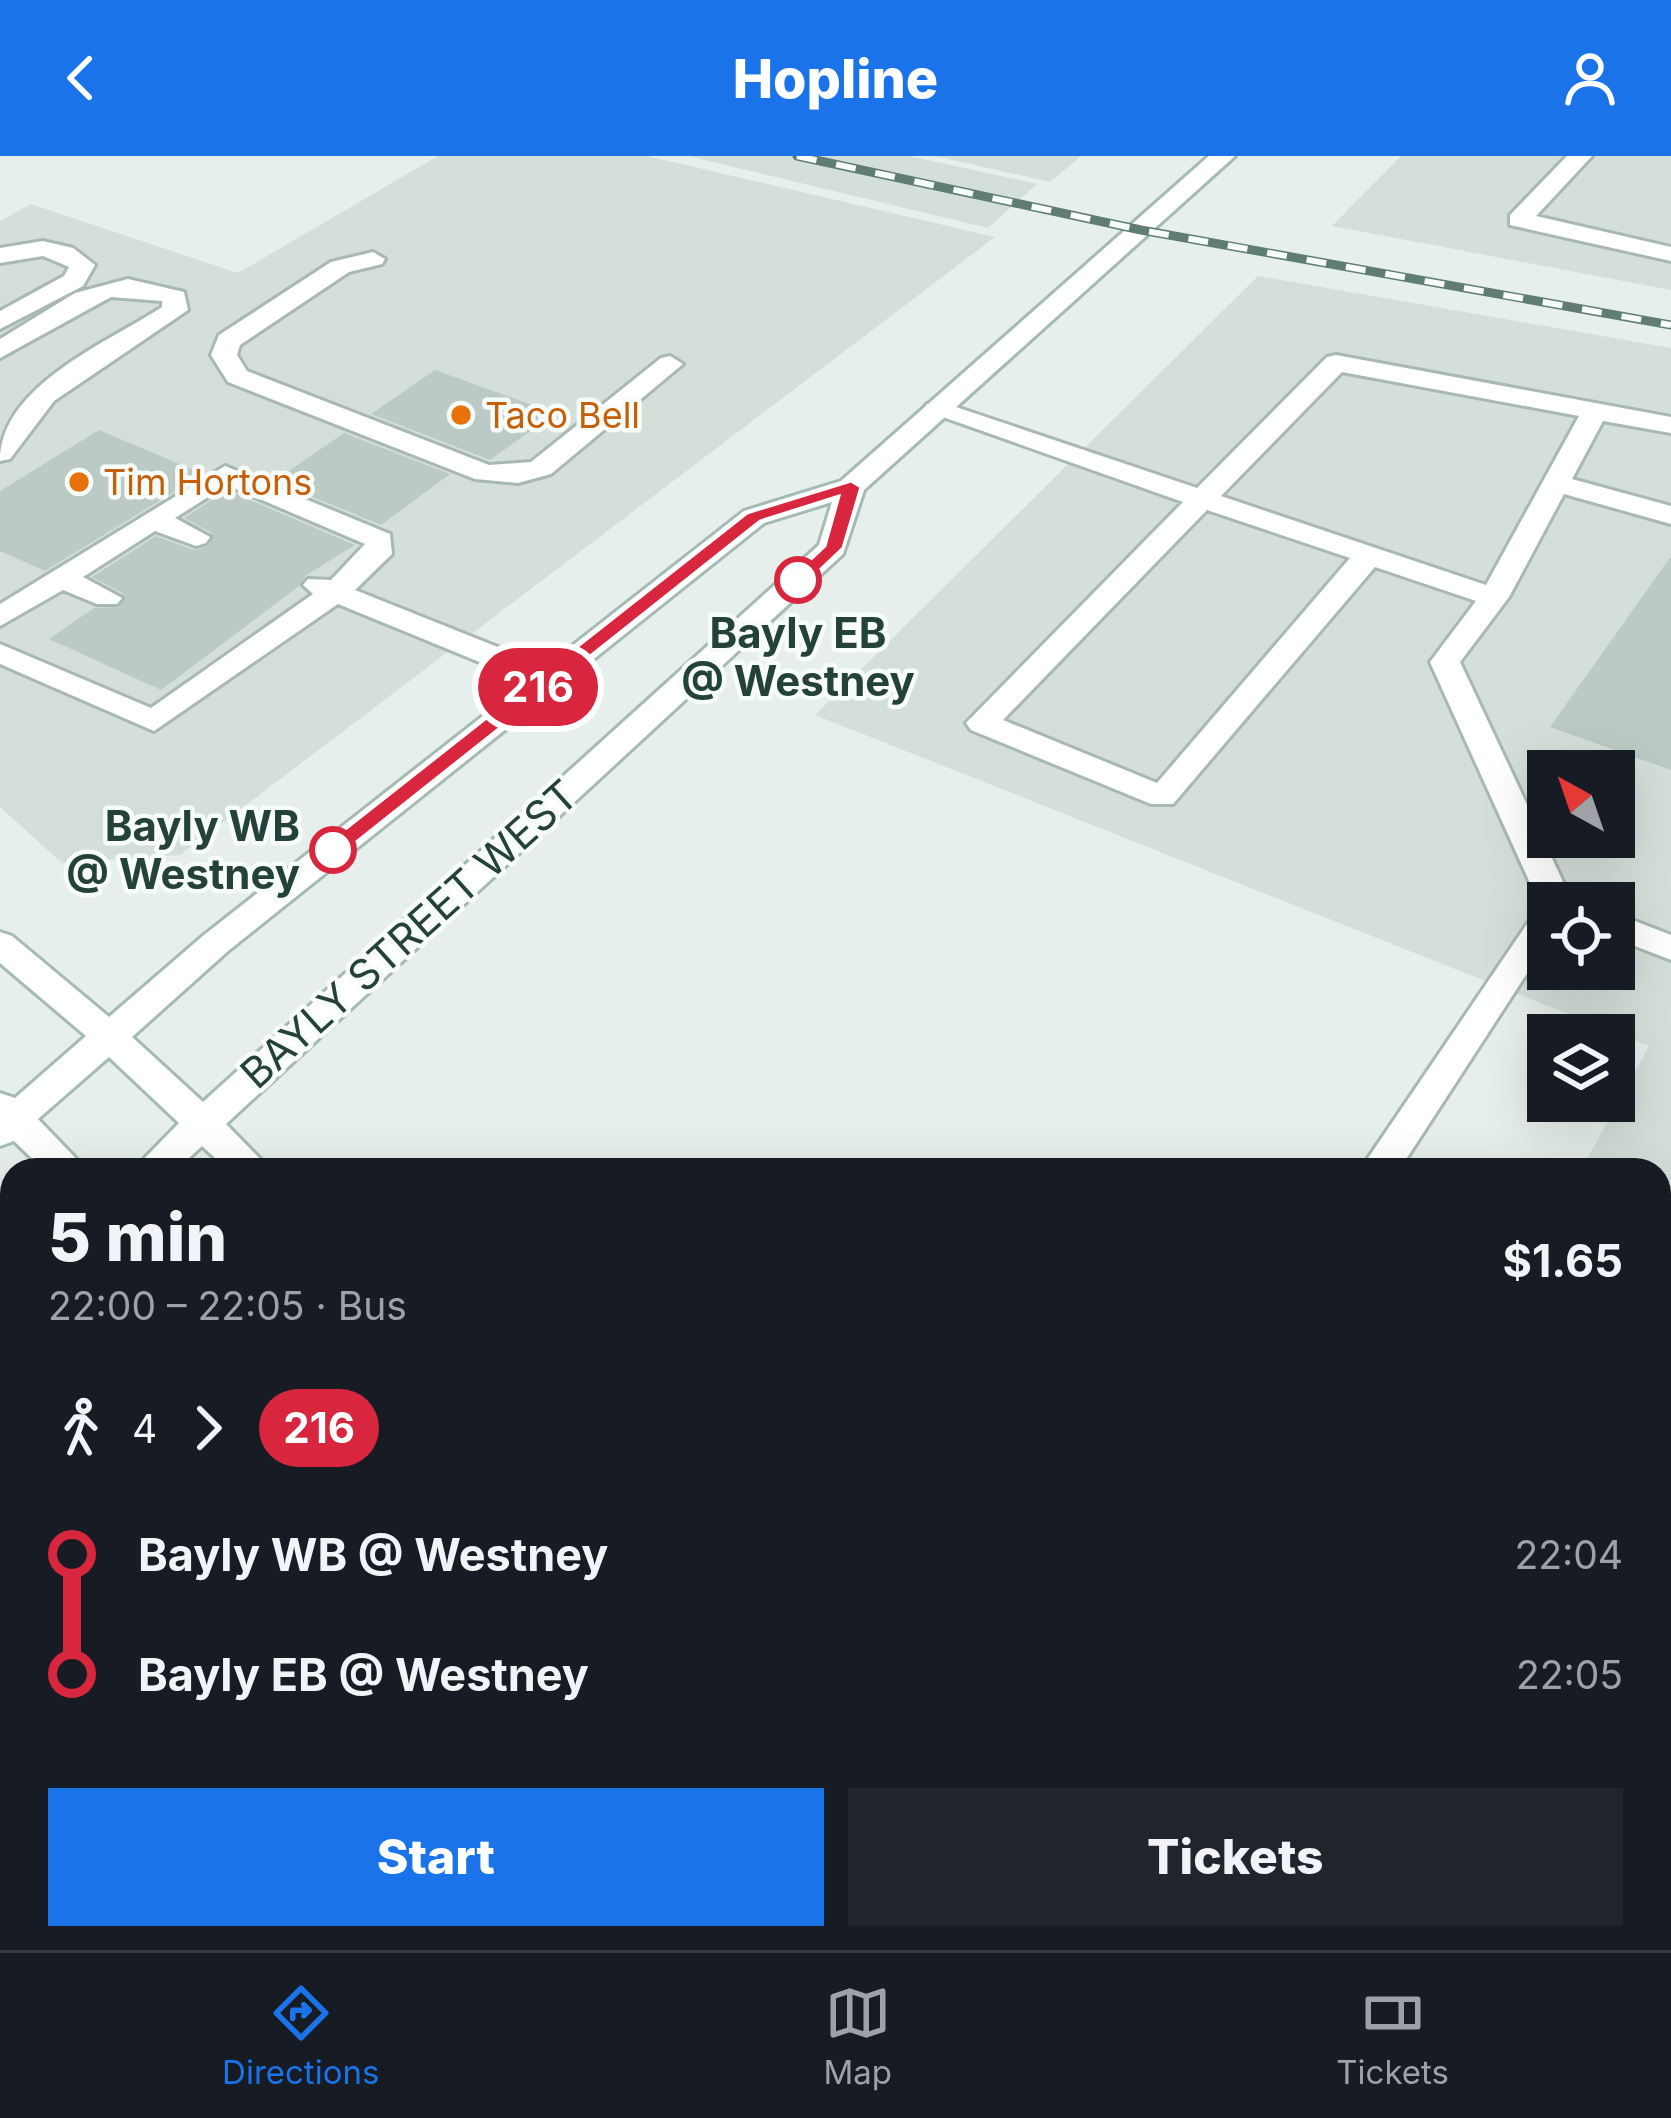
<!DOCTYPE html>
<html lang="en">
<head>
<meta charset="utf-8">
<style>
  :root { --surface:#171b24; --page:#20242c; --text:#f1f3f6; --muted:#9ea1a6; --line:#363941; --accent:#1a73e8 }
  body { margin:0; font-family:Inter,sans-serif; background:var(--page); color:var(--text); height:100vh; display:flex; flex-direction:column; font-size:45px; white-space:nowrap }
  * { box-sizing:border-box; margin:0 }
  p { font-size:39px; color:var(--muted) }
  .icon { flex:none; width:66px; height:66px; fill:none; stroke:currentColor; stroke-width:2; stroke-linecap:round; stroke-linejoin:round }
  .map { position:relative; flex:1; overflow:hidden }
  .side { position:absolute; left:0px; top:1002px; width:1671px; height:792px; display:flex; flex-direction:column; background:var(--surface); border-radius:36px 36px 0 0; box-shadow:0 12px 48px #0002 }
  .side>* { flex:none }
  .badge { padding:0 24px; border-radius:39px; font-size:42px; line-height:78px }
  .needle { width:78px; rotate:320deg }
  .fabs { position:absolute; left:1527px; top:594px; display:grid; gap:24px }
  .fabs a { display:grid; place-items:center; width:108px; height:108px; border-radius:0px; background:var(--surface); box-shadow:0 12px 48px #0002; font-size:60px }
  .map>.badge { position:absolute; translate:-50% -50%; box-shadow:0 0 0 6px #fff }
  .legs { display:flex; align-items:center; gap:18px; height:132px; padding:0 48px; font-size:39px }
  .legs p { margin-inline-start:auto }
  .head { display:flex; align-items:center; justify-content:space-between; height:204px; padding:0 48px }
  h1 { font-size:66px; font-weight:800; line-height:90px }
  .button { display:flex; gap:24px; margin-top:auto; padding:24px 48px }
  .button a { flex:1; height:138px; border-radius:0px; background:var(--accent); color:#fff; font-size:48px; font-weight:800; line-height:138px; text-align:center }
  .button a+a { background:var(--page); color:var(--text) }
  ul { padding:0 48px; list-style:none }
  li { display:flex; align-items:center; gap:42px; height:120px; font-size:45px }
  li i { display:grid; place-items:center; width:18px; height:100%; margin:0 15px; background:currentColor }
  li i::after { content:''; width:30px; height:30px; margin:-15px; border:9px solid; border-radius:50%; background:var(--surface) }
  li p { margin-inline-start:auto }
  li:first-child i { background:linear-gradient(#0000 50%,currentColor 0) }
  li:last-child i { background:linear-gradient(currentColor 50%,#0000 0) }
  header { display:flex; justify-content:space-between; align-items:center; height:156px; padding:0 48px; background:var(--accent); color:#fff; font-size:54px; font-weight:800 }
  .menu { display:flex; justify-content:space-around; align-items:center; height:168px; border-top:3px solid var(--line); background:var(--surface); font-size:33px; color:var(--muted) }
  .menu a { display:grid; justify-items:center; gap:6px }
  .menu .on { color:var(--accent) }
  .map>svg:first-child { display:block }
  .built { fill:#d4dfda; fill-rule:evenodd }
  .building { fill:#bbcac4 }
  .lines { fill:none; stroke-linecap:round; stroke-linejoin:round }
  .lane-casing { stroke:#a8b8b2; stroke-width:6 }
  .secondary-casing { stroke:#a4bbb3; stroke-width:6 }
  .path { stroke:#86b3a5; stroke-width:9; stroke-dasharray:8 10; stroke-linecap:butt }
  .lane { fill:#fff; fill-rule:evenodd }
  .secondary { fill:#fff; fill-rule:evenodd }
  .rail-casing { stroke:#5f7d75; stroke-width:9 }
  .rail { stroke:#f7fbf9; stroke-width:6; stroke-dasharray:20; stroke-linecap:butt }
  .line-1 { fill:#d7263d; stroke:#fff; stroke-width:3 }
  .food-dot { fill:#e8710a; stroke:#f7fbf9; stroke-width:4.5 }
  .stop-1-dot { fill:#fff; stroke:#d7263d; stroke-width:6 }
  .labels { text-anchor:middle; stroke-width:9; stroke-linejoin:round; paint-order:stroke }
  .far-food-label { font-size:36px; fill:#c56008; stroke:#f7fbf9; text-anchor:start }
  .stop-label { font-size:42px; font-weight:bold; fill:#24423a; stroke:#f7fbf9 }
  .street-label { font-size:42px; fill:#24423a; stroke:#f7fbf9 }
</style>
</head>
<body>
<header><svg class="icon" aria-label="back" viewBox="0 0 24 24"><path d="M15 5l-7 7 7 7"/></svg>Hopline<svg class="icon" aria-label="person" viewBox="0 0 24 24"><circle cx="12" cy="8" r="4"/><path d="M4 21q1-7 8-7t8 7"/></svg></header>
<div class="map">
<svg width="1671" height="1794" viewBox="0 0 1671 1794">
  <rect width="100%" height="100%" fill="#e6efeb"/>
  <path class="built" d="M438,0H647L995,81L180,699L62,707L0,651V65L31,48L238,117Z
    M688,0H909L1037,28L988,72Z
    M935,0H1081L1050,26Z
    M1401,0H1671V134L1332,70Z
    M1258,120L1671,192V1794H1239L1225,1782H1659V1014H1581L1649,890L815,559ZM1548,615H1614V681H1548ZM1548,747H1614V813H1548Z
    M12,1261V1782H660L673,1794H0V1273Z"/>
  <path class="building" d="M435,214L555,257L490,304L371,258Z
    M99,274L203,318L45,415L0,395V335Z
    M344,277L450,318L381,369L274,325Z
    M227,334L355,389L305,420L299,430L161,534L49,483L94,452L120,451L124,438L92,421L156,380L194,394L210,389L212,377L184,362Z
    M1671,400V614L1550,571Z"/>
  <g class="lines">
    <g class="lane-casing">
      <path id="lane" d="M1567,0H1592L1536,60L1671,91V105L1510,69V59Z
        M43,85L73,92L95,109L83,130L0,173V155L64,120L69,111L43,100L0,107V92Z
        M373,96L385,103L382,108L349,116L240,189L237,199L247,215L489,309L531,306L661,202L670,200L683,208L551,318L518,327L475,323L228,226L211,199L219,179L331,106Z
        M128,123L184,136L188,154L54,245L10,303L0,305C0,230 107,187 162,151V145L111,141L0,202V183L75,137Z
        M1336,199L1671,261V277L1603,265L1572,323L1671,350V368L1564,338L1509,441L1460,506L1573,747H1548V785L1399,1014H1360L1540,749L1430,506L1476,445L1375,411L1173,648H1151L971,574L966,567L1183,346L923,254L927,248H947L1197,332L1327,201ZM1342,216L1579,260L1486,429L1221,340ZM1207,354L1350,402L1157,627L1003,564Z
        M225,310L390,378L392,398L355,434L560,516L564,523L549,532L538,530L338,448L154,575L0,508V488L151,552L313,438L303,429L308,423L331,424L365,388L227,329L175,362L210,381L206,387L196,390L155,375L83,421L122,442L117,448H97L63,434L0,470V448Z
        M1614,757L1671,779V804L1614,782Z
        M0,1548H12V1590H0Z
        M384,1782H443L448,1794H389Z
        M692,1782H745L740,1794H687Z"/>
    </g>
    <g class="secondary-casing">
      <path id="secondary" d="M1209,0H1235L864,334L843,398L226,968L271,1014H228L202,990L176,1014H133L179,967L109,901L38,963L87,1014H44L14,985L0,990V937L15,942L86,880L0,807V776L12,780L109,861L204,779L744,355L841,325ZM832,346L819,389L203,946L132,881L228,795L764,367Z
        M12,1131V1170L0,1174V1135Z
        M970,1782H1026L1031,1794H975Z"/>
    </g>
    <path class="path" d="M0,1310L12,1299"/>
    <use href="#lane" class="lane"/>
    <use href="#secondary" class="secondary"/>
    <g class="rail-casing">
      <path id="rail" d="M797,0L1141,74L1671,169"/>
    </g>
    <use href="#rail" class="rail"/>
  </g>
  <path class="line-1" d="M851,325L861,331L843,392L805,428L789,424L825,390L839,340L760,365L340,699H325V689L747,357Z"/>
  <g class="food-dot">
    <circle cx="461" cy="259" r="12"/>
    <circle cx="79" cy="326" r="12"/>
  </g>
  <g class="stop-1-dot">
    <circle cx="798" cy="424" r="21"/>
    <circle cx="333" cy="694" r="21"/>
  </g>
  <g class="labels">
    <g class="far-food-label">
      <text x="485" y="272">Taco Bell</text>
      <text x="103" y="339">Tim Hortons</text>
    </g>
    <g class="stop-label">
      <text x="798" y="492">Bayly EB<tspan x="798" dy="48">@ Westney</tspan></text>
      <text x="300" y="685" text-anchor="end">Bayly WB<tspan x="300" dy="48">@ Westney</tspan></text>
    </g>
    <g class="street-label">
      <text transform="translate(409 778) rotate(-42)" y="15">BAYLY STREET WEST</text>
    </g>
  </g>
</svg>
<div class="fabs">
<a><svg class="needle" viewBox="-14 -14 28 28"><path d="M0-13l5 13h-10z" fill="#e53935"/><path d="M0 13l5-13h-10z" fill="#9ea1a6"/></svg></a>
<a><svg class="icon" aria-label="locate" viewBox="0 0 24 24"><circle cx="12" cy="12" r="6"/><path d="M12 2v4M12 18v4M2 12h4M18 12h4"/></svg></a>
<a><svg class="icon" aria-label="layers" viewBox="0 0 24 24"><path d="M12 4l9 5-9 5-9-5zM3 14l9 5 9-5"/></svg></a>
</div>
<b class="badge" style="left:538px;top:531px;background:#d7263d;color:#fff">216</b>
<section class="side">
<div class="head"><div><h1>5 min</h1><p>22:00 – 22:05 · Bus</p></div><b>$1.65</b></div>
<div class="legs"><svg class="icon" aria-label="walk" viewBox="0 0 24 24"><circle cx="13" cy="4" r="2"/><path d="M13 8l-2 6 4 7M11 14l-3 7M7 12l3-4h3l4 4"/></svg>4<svg class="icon" aria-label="forward" viewBox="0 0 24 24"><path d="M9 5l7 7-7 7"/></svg><b class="badge" style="background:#d7263d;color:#fff">216</b></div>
<ul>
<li><i style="color:#d7263d"></i><b>Bayly WB @ Westney</b><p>22:04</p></li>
<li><i style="color:#d7263d"></i><b>Bayly EB @ Westney</b><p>22:05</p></li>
</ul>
<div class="button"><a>Start</a><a>Tickets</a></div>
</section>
</div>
<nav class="menu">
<a class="on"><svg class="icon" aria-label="directions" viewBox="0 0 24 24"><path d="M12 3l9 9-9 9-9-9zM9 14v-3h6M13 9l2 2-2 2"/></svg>Directions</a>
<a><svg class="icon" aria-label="map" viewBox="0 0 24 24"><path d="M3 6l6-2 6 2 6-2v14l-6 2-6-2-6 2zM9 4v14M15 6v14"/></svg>Map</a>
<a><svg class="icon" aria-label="tickets" viewBox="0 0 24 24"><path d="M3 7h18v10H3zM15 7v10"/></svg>Tickets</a>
</nav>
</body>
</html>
